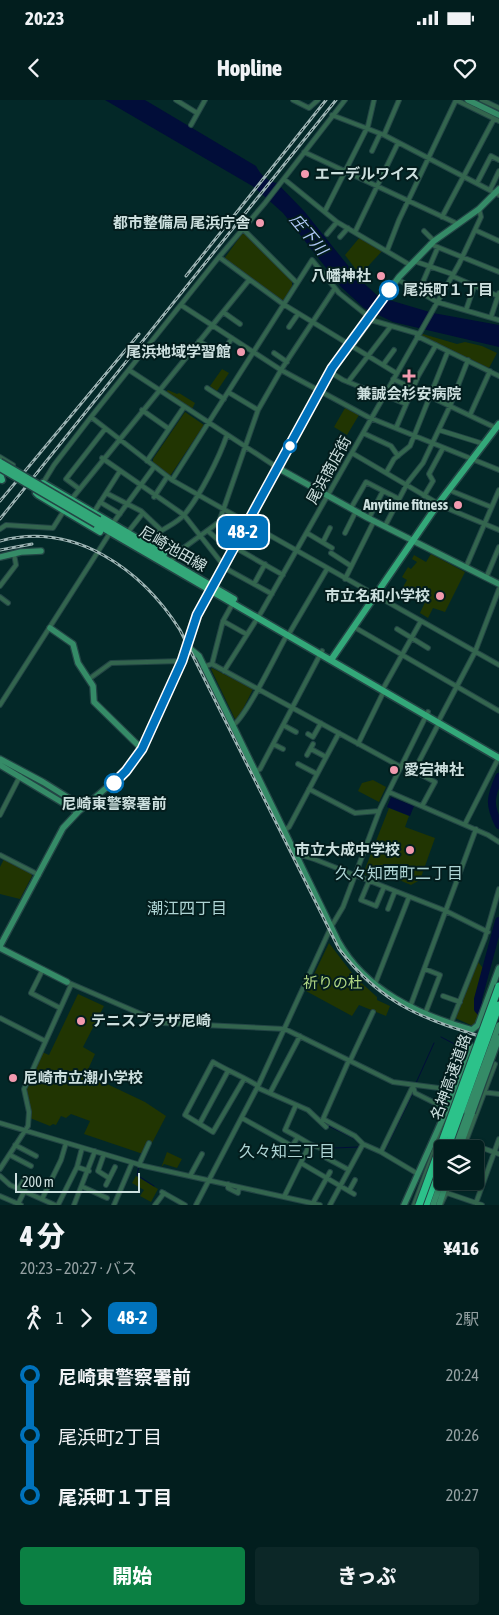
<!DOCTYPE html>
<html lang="ja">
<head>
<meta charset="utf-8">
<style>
  :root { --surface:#021e1e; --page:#0c2727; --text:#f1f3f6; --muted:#96a2a4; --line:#233c3c; --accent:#0b8043 }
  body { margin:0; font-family:"Asap Condensed","Noto Sans JP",sans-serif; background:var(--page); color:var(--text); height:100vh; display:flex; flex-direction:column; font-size:19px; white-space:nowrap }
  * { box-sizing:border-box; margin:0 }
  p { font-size:16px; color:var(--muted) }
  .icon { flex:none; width:28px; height:28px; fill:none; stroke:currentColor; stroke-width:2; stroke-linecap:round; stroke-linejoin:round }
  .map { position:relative; height:1105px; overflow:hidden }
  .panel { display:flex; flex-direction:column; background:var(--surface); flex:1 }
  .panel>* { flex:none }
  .badge { padding:0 10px; border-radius:8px; font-size:18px; line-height:32px }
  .buttons { position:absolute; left:434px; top:1040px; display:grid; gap:10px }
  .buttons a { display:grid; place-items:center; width:50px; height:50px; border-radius:5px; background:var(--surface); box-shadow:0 1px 4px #0004,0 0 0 1px var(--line); font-size:25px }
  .scale { position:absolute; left:15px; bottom:12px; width:125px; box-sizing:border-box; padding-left:5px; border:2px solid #cde0df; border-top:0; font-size:14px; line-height:18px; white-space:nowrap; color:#cde0df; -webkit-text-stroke:4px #031d1d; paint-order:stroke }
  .map>.badge { position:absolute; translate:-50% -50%; box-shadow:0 0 0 2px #fff }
  .legs { display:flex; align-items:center; gap:8px; height:55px; padding:0 20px; font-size:16px }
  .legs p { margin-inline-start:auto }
  .head { display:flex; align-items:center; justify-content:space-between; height:85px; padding:0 20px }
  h1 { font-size:28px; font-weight:800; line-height:38px }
  .cta { display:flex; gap:10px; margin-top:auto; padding:10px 20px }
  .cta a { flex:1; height:58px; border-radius:5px; background:var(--accent); color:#fff; font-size:20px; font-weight:800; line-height:58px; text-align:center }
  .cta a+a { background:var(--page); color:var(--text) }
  ul { padding:0 20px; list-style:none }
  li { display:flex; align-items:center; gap:18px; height:60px; font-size:19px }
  li i { display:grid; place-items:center; width:8px; height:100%; margin:0 6px; background:currentColor }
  li i::after { content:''; width:12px; height:12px; margin:-6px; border:4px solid; border-radius:50%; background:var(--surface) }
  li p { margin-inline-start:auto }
  li:first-child i { background:linear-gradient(#0000 50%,currentColor 0) }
  li:last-child i { background:linear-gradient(currentColor 50%,#0000 0) }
  .status { display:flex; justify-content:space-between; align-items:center; height:35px; padding:0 25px; background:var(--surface); direction:ltr }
  .status svg { height:14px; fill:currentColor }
  header { display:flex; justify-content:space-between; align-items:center; height:65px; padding:0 20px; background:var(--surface); font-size:22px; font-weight:800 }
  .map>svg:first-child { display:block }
  .green { fill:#213502 }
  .water { fill:#010d39 }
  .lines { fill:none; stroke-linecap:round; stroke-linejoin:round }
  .stream { stroke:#010d39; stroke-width:1 }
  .river { stroke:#010d39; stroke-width:8 }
  .street-casing { stroke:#234545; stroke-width:6 }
  .secondary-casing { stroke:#234545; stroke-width:8 }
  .primary-casing { stroke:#234545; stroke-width:9 }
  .highway-casing { stroke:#234545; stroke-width:9 }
  .street { stroke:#33654e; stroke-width:4 }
  .secondary { stroke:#358b67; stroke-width:5.5 }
  .primary { stroke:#33a879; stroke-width:6 }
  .highway { stroke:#2cc28a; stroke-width:7 }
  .rail-casing { stroke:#9db4b4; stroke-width:3 }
  .rail { stroke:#031d1d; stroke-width:1; stroke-dasharray:4; stroke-linecap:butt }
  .secondary-bridge-casing { stroke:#234545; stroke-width:8; stroke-linecap:butt }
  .primary-bridge-casing { stroke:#234545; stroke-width:9; stroke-linecap:butt }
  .highway-bridge-casing { stroke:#234545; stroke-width:9; stroke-linecap:butt }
  .secondary-bridge { stroke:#358b67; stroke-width:5.5 }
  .primary-bridge { stroke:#33a879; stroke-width:6 }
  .highway-bridge { stroke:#2cc28a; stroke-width:7 }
  .line-1-casing { stroke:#fff; stroke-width:11 }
  .line-1 { stroke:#0072bc; stroke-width:8 }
  .poi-dot { fill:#f29aaf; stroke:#031d1d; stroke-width:2 }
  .stop-1-dot { fill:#fff; stroke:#0072bc; stroke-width:2.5 }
  .labels { text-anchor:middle; stroke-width:4; stroke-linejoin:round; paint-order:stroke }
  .poi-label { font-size:15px; font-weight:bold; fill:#cde0df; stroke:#031d1d; text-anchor:end }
  .stop-label { font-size:15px; font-weight:bold; fill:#cde0df; stroke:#031d1d; text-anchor:start }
  .street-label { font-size:15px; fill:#cde0df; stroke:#031d1d }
  .park-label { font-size:15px; fill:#b0d784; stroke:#031d1d }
  .water-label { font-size:16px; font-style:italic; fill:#afc7f5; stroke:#031d1d }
  .neighbourhood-label { font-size:16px; fill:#aed4d4; stroke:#031d1d }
</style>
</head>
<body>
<div class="status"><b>20:23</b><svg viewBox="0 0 49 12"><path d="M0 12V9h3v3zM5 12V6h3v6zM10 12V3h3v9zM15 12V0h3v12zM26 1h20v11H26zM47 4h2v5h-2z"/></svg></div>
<header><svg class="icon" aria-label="back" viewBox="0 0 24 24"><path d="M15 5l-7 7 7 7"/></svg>Hopline<svg class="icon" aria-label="heart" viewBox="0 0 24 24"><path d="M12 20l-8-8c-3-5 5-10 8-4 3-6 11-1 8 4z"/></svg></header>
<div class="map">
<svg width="499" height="1105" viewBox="0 0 499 1105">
  <rect width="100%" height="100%" fill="#032828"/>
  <path class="green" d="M242,134H245L292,181V186L284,200H281L224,159Z
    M360,137L383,150L360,175L345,155Z
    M423,234L457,244L465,242L482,246L497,253L489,268L421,236Z
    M222,269L229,273L217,291L210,286Z
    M168,290L177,294L179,293L195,303L192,309L166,292Z
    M345,308L359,315L347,335L334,327Z
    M185,312L204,325L170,376L153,362V359Z
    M431,454L465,472L445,512L433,508L428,518L420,513L426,500L403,487L407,480L402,477L408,467L411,469L417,462L412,459L414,455L426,462Z
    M212,568L253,589L238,619H235L211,569Z
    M373,680L386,687L379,702L358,691L362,683Z
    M389,708L409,716L405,727L435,738L420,780L411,785L378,771L375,778L363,774Z
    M4,759L31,773L32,776L20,799L0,794V767Z
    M329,843L355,877L377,897V900L390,906L386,916L359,905L352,916L306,891Z
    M478,862L483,868L475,902L479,917L473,926L455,918Z
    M78,894L104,906L83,947L95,954L86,974L145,1002L166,1016L152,1043H148L143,1054L84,1034L90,1021L71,1014L66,1018L61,1016L56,1025L53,1024L50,1026L30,1018L24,989L42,952L49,955Z
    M167,1052L182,1059L177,1068L164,1064L161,1068Z
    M136,1076L158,1089L151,1102L140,1096L144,1090L132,1083Z"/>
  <path class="water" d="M105,0H145L256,66C260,74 268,82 277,83L304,111L358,178L379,197L433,213L499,225V247L393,222L364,208L341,187L283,113L254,87Z
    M391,697L414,706L410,716L387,707Z"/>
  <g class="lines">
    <path class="stream" d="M441,937L464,949
      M416,983L434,943
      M262,988L275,993
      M299,1004C312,1007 317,1018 327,1025C339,1032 352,1035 361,1045
      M334,1048L359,1047
      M384,1052L413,993
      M139,1066L137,1075L154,1086"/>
    <path class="river" d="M499,677C490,698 489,705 499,725
      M486,918L478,909V899L499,821"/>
    <g class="street-casing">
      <path id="street" d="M176,0L197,13
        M293,0L309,8L318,0
        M456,0L499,21
        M482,0L499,8
        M332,15L384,35L499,95
        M191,25L205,0
        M384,35L399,0
        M372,51L380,34
        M304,52L458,124
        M284,79L337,122L410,165
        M477,83L491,56L499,60
        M490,90L499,71
        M325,111L368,26L374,0
        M442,117L494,19
        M242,128L297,183
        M475,130L499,141
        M424,131L434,141
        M355,132L398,43
        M327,134L337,122
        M340,137L348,128
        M430,144L499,172
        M387,151L399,120L456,0
        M219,157L283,204L396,273
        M414,161L452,174
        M452,176L498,196
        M397,179L437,202L499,220
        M419,191L438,147
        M181,205L281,270L368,317L499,370
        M466,210L474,187
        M223,212L240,224
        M491,217L499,193
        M289,227L298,214
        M417,236L499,276
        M199,241L221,255L232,238
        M352,246L371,220L419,234
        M274,253L287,262
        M383,265L394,250
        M129,270L278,368
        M330,272L343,280L383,296
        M417,278L436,245
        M393,279L496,328
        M348,282L391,226
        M207,288L224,299
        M228,292L258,310
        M384,295L406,304
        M142,310L169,329
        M470,315L490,271
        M91,317L172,380L499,565
        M396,328L417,279
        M439,330L484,344
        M363,333L391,346L398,356
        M352,353L444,407L499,430
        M0,357L13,365
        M102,358L184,415L224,466
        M147,361L184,307
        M386,373L394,359L410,346L448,251
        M172,380L312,160L339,193L369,217
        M43,383L54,365L91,317L219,157L265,103L345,0
        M78,388L66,379L105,329
        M449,390L491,407
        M106,393L141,411L161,430
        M424,396L433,381L429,374L443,348
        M154,397L167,377
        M70,401L249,180
        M100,402L120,414
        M351,408L366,382L399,399
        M94,412L120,371
        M369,418L383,391
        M113,423L154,367
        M385,426L408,382L423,363L450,306L468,260
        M0,429L6,425L53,428L65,409
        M208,431L232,452
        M128,432L143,413
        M307,433L332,448
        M345,433L356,411
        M323,442L330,428
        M148,444C157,429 173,427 184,415C200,396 219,358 227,335
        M234,447L283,475
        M331,453L351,466
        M172,460L178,452L219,422L258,310L281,270L335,188
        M223,467L272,494
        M466,467L499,390
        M486,478L499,447
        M345,479L374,421
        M254,484L265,464
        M0,486L16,465L14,454
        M0,497L8,503
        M223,521L246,534
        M354,527L499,611
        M397,529L428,548
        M290,532L327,469
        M212,564L223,521L233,503
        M203,567L212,564L401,667
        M224,571L262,511L459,164L481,117L479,109
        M89,579L111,563L182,561
        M384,587L421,521
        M0,605L108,436
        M438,622L475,552L499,489
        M283,625L296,632
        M232,626C246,618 277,552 287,535
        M308,634L313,637L321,623
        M273,644L283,649
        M358,644L384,591
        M311,649L326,657
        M307,655L313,644
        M298,664L317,674
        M403,665L435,682L422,706
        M414,671L439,623
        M254,672L260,669L322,551
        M309,689L355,713L379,711
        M389,692L488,735L499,742
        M0,715L20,676
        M465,724L499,657
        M283,731L289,727L339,633
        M0,755L39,775
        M296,757L301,755L314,759L446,811L488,832
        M369,781L361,800L376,806L384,787
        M388,809L395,791
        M43,869L31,893L60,908
        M425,869L440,875L425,914
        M67,882L162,923L285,929L393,982L454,990
        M375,884L409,797
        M443,896L460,902
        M410,907L476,729
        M0,918L45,941
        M451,923L485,838L499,789
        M349,960L323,1019L355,1036L363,1044L381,1052
        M350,961L373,912
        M244,979L213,1032L185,1015L213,962C228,971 244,977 258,986
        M413,986L381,1052L418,1074
        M413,986L415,993L447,1009
        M258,988L308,1010L326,1027
        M482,992L499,994
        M270,993L300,936
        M296,1005L285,1030L298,1037
        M242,1018L292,1046L298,1037L310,1044L284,1097
        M0,1023L144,1066L320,1105
        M200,1023L228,971
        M466,1042L499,1054
        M310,1044L325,1050L323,1056L349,1070
        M15,1045L36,1056
        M463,1049L495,964
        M104,1054L98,1071L109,1078
        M10,1055L31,1066
        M301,1063L354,1094
        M139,1065L149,1043
        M77,1067L89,1071
        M0,1069L28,1026L29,1012L24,989L71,885
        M0,1076L10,1085L55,1105
        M190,1076L202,1054
        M228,1084V1088L238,1093L239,1087
        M106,1085L115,1067
        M83,1087L107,1098
        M19,1088L25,1078
        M349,1091L355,1080
        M162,1092L185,1105
        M447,1093L482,1105
        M0,1096L21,1105
        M42,1099L61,1060L66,1043
        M313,1103L330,1072
        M476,1103L499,1039
        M18,1104L25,1090
        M441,1104L452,1081
        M58,1105L77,1067L82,1048
        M74,1105L95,1051
        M114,1105L132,1063
        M155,1105L164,1093
        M196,1105L258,986L331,827L343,807L380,709L428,612
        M330,1105L363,1044
        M414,1105L448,1013"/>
    </g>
    <g class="secondary-casing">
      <path id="secondary" d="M468,0L499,15
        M278,368L368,418L499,484
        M0,457L21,452L41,451
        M50,528L73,544L78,563L93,586L94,602L142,649
        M188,547L199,556L338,841C366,891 419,915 472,930L478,925L499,868
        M0,659L43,682L83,707
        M0,665L78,712
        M0,846L63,728L78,712L126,671L142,649L182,561L197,515L332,268L399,177L434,141L479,109L499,89
        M0,848L67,882
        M453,1049L467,1012
        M459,1049L472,1013
        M404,1105L447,1009L471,946
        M433,1105L442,1079
        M439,1105L447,1081"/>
    </g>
    <g class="primary-casing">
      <path id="primary" d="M0,374L2,380
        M99,420L234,499
        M96,424L499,658
        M100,432L38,395L36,393L43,383L164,454
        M331,560L438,404L499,324"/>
    </g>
    <g class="highway-casing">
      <path id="highway" d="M426,1105L442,1060"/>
    </g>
    <use href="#street" class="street"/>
    <use href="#secondary" class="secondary"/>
    <use href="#primary" class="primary"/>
    <use href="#highway" class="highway"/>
    <g class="rail-casing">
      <path id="rail" d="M186,176L326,0
        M0,401L139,234
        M0,419L336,0
        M0,441C75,421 142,470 180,530L339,849C385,909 430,921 499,942
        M0,450L32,444"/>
    </g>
    <use href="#rail" class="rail"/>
    <g class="secondary-bridge-casing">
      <path id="secondary-bridge" d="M467,1012L499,925
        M472,1013L499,938"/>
    </g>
    <g class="primary-bridge-casing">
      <path id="primary-bridge" d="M0,362L99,420
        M0,368L96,424"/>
    </g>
    <g class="highway-bridge-casing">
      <path id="highway-bridge" d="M447,1049L499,905
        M419,1105L499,886"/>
    </g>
    <use href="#secondary-bridge" class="secondary-bridge"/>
    <use href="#primary-bridge" class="primary-bridge"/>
    <use href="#highway-bridge" class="highway-bridge"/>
  </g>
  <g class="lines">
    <g class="line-1-casing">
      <path id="line-1" d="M114,683L126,671L142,649L182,561L197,515L332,268L389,190"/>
    </g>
    <use href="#line-1" class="line-1"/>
  </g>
  <g class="poi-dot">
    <circle cx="305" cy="74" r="5"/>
    <circle cx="260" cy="123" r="5"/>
    <circle cx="381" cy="176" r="5"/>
    <circle cx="241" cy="252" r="5"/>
    <path d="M406.5 268.5h5v5h5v5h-5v5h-5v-5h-5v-5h5z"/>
    <circle cx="458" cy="405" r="5"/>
    <circle cx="440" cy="496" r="5"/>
    <circle cx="394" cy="670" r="5"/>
    <circle cx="410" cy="750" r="5"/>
    <circle cx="81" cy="921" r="5"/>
    <circle cx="13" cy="978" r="5"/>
  </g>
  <g class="stop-1-dot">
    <circle cx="389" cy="190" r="9"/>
    <circle cx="290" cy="346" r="6"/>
    <circle cx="114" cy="683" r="9"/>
  </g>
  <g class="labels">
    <g class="poi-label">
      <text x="315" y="79" text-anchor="start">エーデルワイス</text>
      <text x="250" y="128">都市整備局 尾浜庁舎</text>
      <text x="371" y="181">八幡神社</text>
      <text x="231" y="257">尾浜地域学習館</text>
      <text x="409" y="299" text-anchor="middle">兼誠会杉安病院</text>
      <text x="448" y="410">Anytime fitness</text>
      <text x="430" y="501">市立名和小学校</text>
      <text x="404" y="675" text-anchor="start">愛宕神社</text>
      <text x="400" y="755">市立大成中学校</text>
      <text x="91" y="926" text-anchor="start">テニスプラザ尼崎</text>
      <text x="23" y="983" text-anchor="start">尼崎市立潮小学校</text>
    </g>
    <g class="stop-label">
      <text x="403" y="195">尾浜町１丁目</text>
      <text x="114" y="709" text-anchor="middle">尼崎東警察署前</text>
    </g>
    <g class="street-label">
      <text transform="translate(329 370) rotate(-61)" y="5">尾浜商店街</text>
      <text transform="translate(173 449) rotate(30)" y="5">尼崎池田線</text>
      <text transform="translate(451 977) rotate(-70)" y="5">名神高速道路</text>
    </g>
    <g class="park-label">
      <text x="333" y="888">祈りの杜</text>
    </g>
    <g class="water-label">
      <text transform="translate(309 134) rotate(50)" y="6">庄下川</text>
    </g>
    <g class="neighbourhood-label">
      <text x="399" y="779">久々知西町二丁目</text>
      <text x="187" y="814">潮江四丁目</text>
      <text x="287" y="1057">久々知三丁目</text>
    </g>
  </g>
</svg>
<div class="buttons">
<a><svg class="icon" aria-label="layers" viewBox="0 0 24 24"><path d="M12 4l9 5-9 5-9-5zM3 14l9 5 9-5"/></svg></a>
</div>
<div class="scale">200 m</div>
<b class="badge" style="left:243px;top:432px;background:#0072bc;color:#fff">48-2</b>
</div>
<section class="panel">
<div class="head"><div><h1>4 分</h1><p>20:23 – 20:27 · バス</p></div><b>¥416</b></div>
<div class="legs"><svg class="icon" aria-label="walk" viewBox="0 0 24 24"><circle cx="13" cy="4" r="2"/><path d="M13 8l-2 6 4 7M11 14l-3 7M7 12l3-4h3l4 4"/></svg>1<svg class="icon" aria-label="forward" viewBox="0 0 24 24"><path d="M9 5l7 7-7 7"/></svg><b class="badge" style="background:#0072bc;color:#fff">48-2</b><p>2駅</p></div>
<ul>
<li><i style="color:#0072bc"></i><b>尼崎東警察署前</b><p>20:24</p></li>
<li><i style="color:#0072bc"></i><span>尾浜町2丁目</span><p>20:26</p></li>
<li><i style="color:#0072bc"></i><b>尾浜町１丁目</b><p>20:27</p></li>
</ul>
<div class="cta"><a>開始</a><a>きっぷ</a></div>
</section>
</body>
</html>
